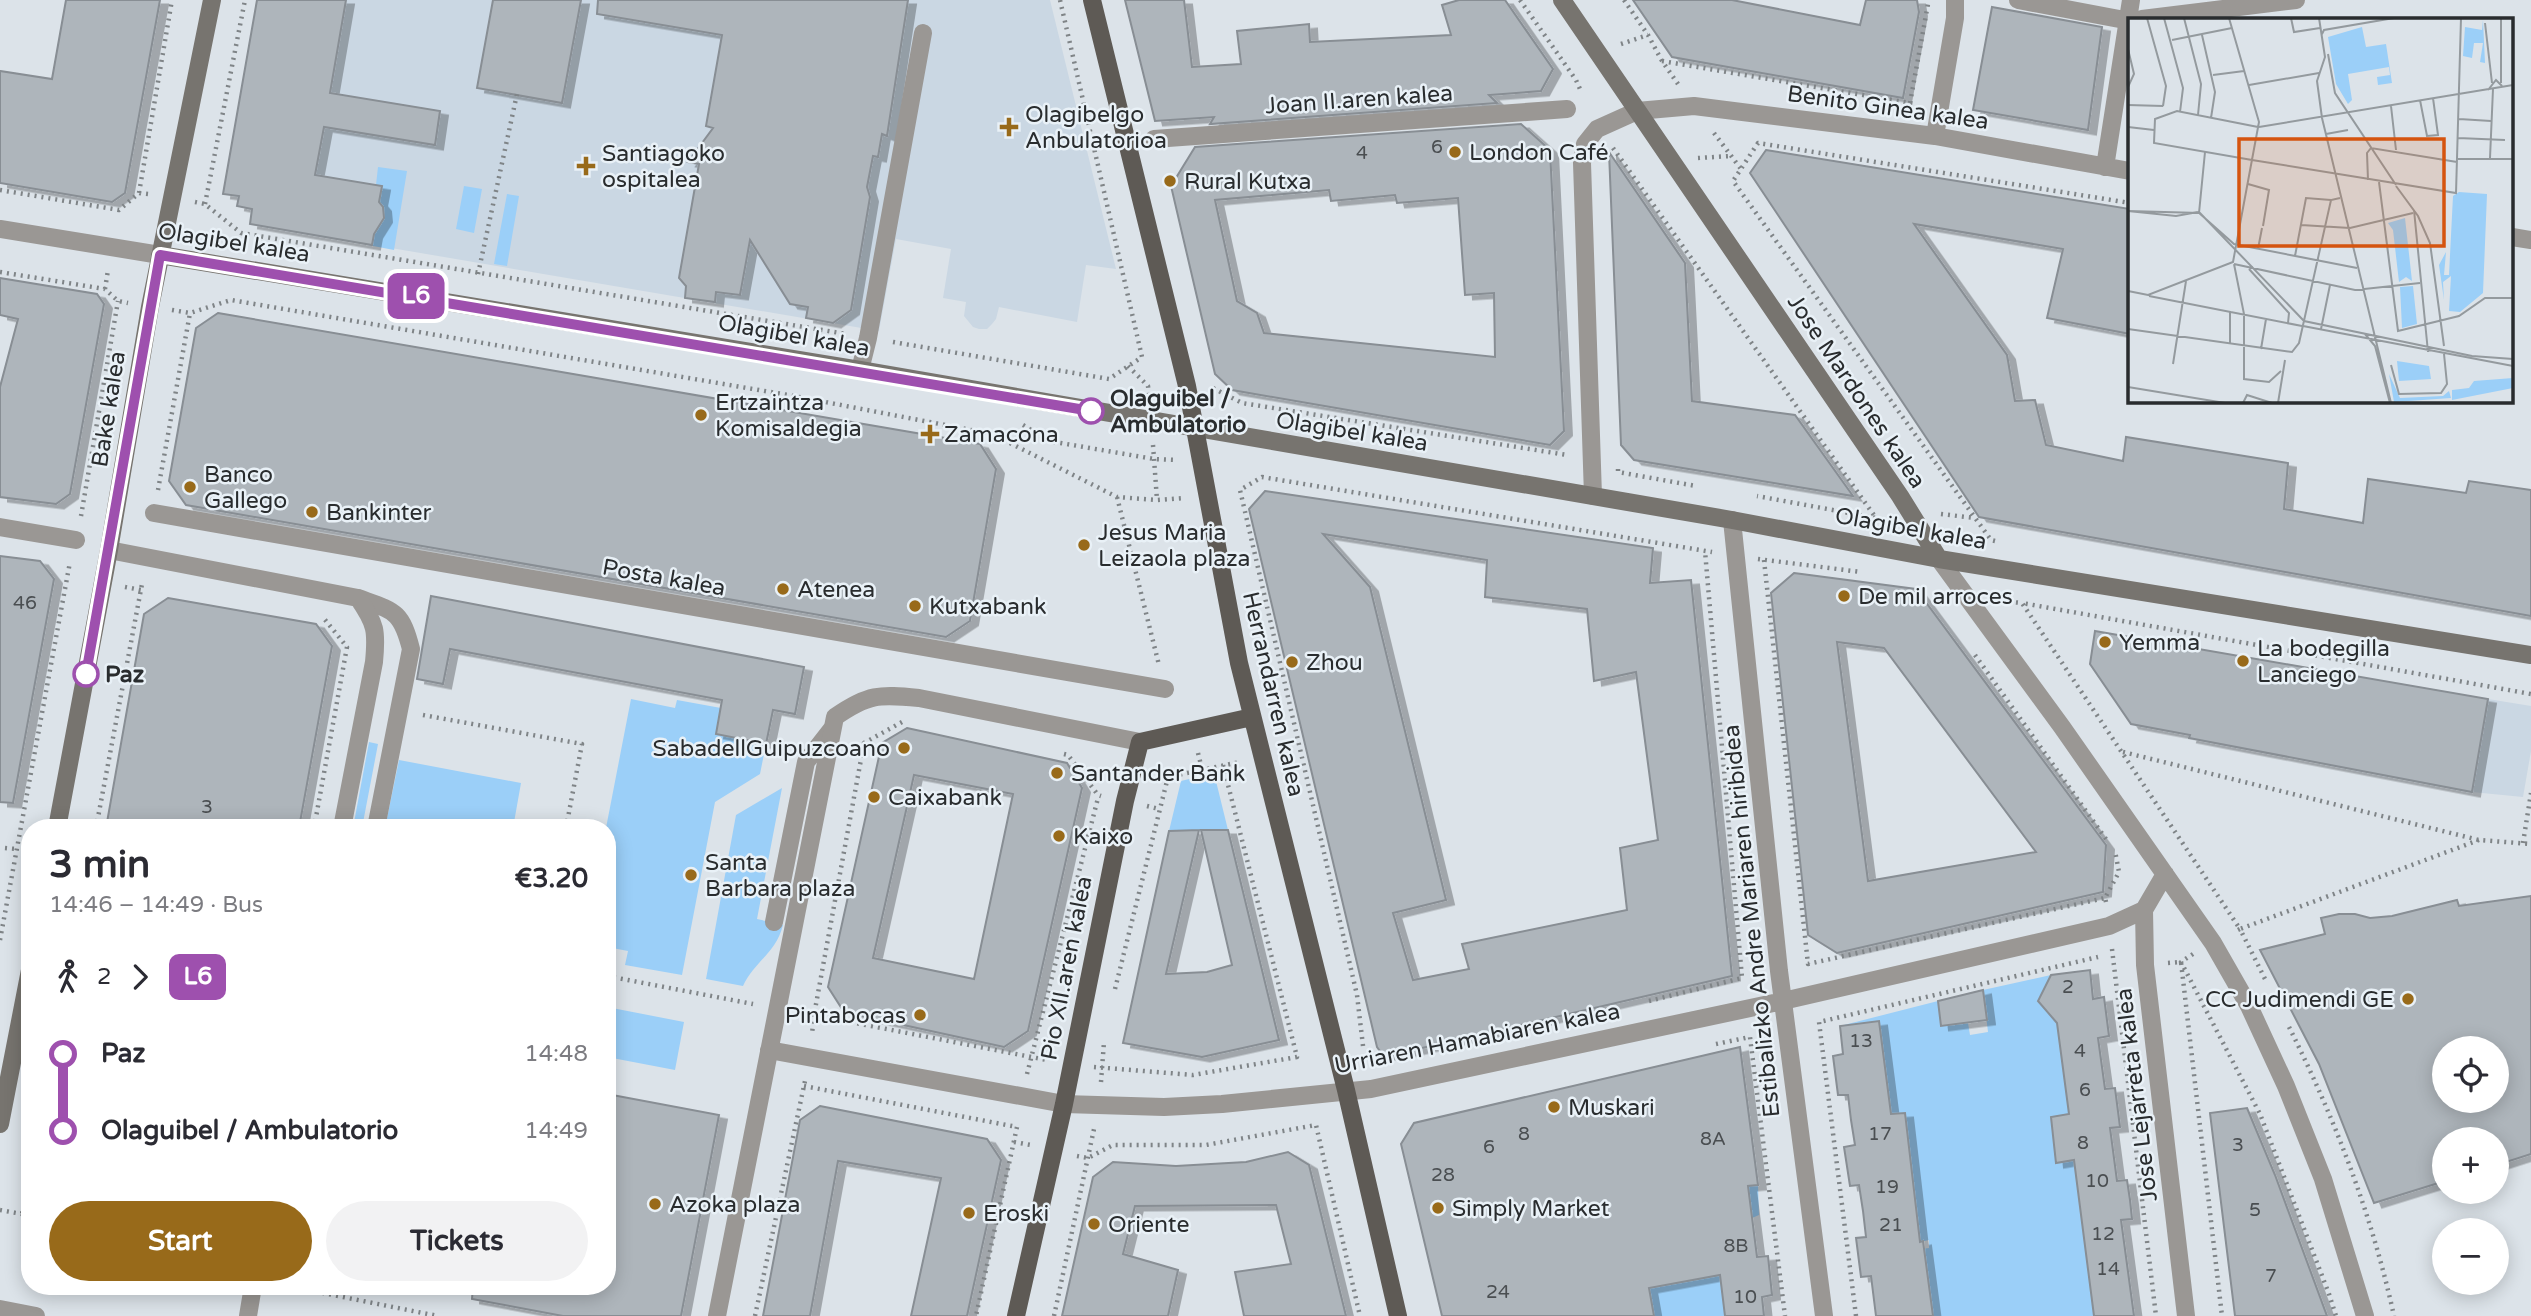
<!DOCTYPE html>
<html lang="en">
<head>
<meta charset="utf-8">
<style>
  :root { --surface:#fff; --page:#f2f2f3; --text:#2b2b33; --muted:#7c7c81; --accent:#986a1a }
  body { margin:0; font-family:"Varela Round",sans-serif; background:var(--page); color:var(--text); height:100vh; display:flex; flex-direction:column; font-size:26px; white-space:nowrap }
  * { box-sizing:border-box; margin:0 }
  p { font-size:23px; color:var(--muted) }
  .icon { flex:none; width:38px; height:38px; fill:none; stroke:currentColor; stroke-width:2; stroke-linecap:round; stroke-linejoin:round }
  .map { position:relative; flex:1; overflow:hidden }
  .panel { position:absolute; left:21px; top:819px; width:595px; height:476px; display:flex; flex-direction:column; background:var(--surface); border-radius:28px; box-shadow:0 4px 18px #0003 }
  .panel>* { flex:none }
  .badge { padding:0 14px; border-radius:10px; font-size:24px; line-height:46px }
  .tools { position:absolute; left:2432px; top:1036px; display:grid; gap:14px }
  .tools a { display:grid; place-items:center; width:77px; height:77px; border-radius:50%; background:var(--surface); box-shadow:0 4px 18px #0003; font-size:35px }
  .map>.badge { position:absolute; translate:-50% -50%; box-shadow:0 0 0 4px #fff }
  .legs { display:flex; align-items:center; gap:10px; height:77px; padding:0 28px; font-size:23px }
  .legs p { margin-inline-start:auto }
  .headline { display:flex; align-items:center; justify-content:space-between; height:119px; padding:0 28px }
  h1 { font-size:38px; font-weight:700; line-height:52px }
  .button { display:flex; gap:14px; margin-top:auto; padding:14px 28px }
  .button a { flex:1; height:80px; border-radius:42px; background:var(--accent); color:#fff; font-size:28px; font-weight:700; line-height:80px; text-align:center }
  .button a+a { background:var(--page); color:var(--text) }
  ul { padding:0 28px; list-style:none }
  li { display:flex; align-items:center; gap:24px; height:77px; font-size:26px }
  li i { display:grid; place-items:center; width:10px; height:100%; margin:0 9px; background:currentColor }
  li i::after { content:''; width:18px; height:18px; margin:-9px; border:5px solid; border-radius:50%; background:var(--surface) }
  li p { margin-inline-start:auto }
  li:first-child i { background:linear-gradient(#0000 50%,currentColor 0) }
  li:last-child i { background:linear-gradient(currentColor 50%,#0000 0) }
  .map>svg:first-child { display:block }
  .built { fill:#cad7e3 }
  .green { fill:#9bcff8 }
  .building { fill:#aeb5bb; stroke:#888e94; stroke-width:2; fill-rule:evenodd; filter:url(#shadow) }
  .lines { fill:none; stroke-linecap:round; stroke-linejoin:round }
  .path { stroke:#7f8487; stroke-width:4.5; stroke-dasharray:2 5; stroke-linecap:butt }
  .lane { stroke:#9a9794; stroke-width:18 }
  .street { stroke:#9a9794; stroke-width:18 }
  .secondary { stroke:#77746f; stroke-width:18 }
  .primary { stroke:#5e5a55; stroke-width:18 }
  .line-1-casing { stroke:#fff; stroke-width:16 }
  .line-1 { stroke:#9e50ae; stroke-width:10 }
  .poi-dot { fill:#986a1a; stroke:#e9f1f7; stroke-width:2.5 }
  .stop-1-dot { fill:#fff; stroke:#9e50ae; stroke-width:3.5 }
  .labels { text-anchor:middle; stroke-width:5; stroke-linejoin:round; paint-order:stroke }
  .number-label { font-size:19px; fill:#4a4e51 }
  .street-label { font-size:23px; fill:#292c2e; stroke:#e9f1f7 }
  .poi-label { font-size:23px; fill:#292c2e; stroke:#e9f1f7; text-anchor:start }
  .stop-label { font-size:23px; font-weight:bold; fill:#292c2e; stroke:#e9f1f7; text-anchor:start }
  .inset-road { fill:none; stroke:#949a9e; stroke-width:2 }
  .view { fill:#d5540f; fill-opacity:0.15; stroke:#d5540f; stroke-width:3.5 }
  .inset-edge { fill:none; stroke:#292c2e; stroke-width:3.5 }
</style>
</head>
<body>
<div class="map">
<svg width="2531" height="1316" viewBox="0 0 2531 1316">
  <defs>
    <filter id="shadow"><feDropShadow dx="8" dy="4.5" stdDeviation="0" flood-color="#0004"/></filter>
  </defs>
  <rect width="100%" height="100%" fill="#dce3e9"/>
  <path class="built" d="M257,0H1050L1116,269L1086,265L1077,322L999,307L996,319L992,324L987,329H979L973,327L964,316L966,302L943,298L951,249L896,239L879,331L250,224L252,210L237,206L238,196L223,194Z
    M2488,699L2531,706V751L2523,797L2472,792Z"/>
  <path class="green" d="M378,167L407,171L394,250L368,245L372,243L375,229C386,223 386,212 379,202L382,186L376,185Z
    M464,186L482,189L474,233L456,229Z
    M507,194L519,196L507,266L494,264Z
    M631,699L675,708L677,700L721,708L716,734L766,744L760,774L715,802L682,975L625,965L628,951L607,947L606,828Z
    M369,742L378,744L362,828H353Z
    M399,760L521,783L513,828H385Z
    M1214,773L1228,830L1169,831L1181,781Z
    M782,788L757,919L783,925C776,953 755,961 743,986L706,979L736,815Z
    M2051,975L2064,1001L2057,1023L2069,1114L2051,1117L2056,1162L2074,1160L2094,1316H1933L1921,1249L1929,1248V1240L1920,1242L1905,1113L1890,1114L1879,1021L1840,1026L1938,1001L1941,1026L1968,1023L1970,1035L1988,1032L1983,990Z
    M607,1007L684,1022L675,1070L607,1057Z
    M1758,1185L1759,1215L1715,1234L1725,1316H1654L1649,1288L1677,1283L1712,1190Z"/>
  <path class="building" d="M66,0H160L125,193L112,202L0,183V71L52,79Z
    M257,0H346L330,93L440,111L435,145L324,127L315,175L382,186L379,202L383,207L384,218L374,234L372,245L250,224L252,209L237,206L239,196L223,194Z
    M493,0H581L562,103L477,88Z
    M598,0H908L887,136L882,134L878,157L873,156L867,187L870,197L851,310L833,323L806,318L808,307L790,304L750,240L740,295L716,292L715,302L685,298L686,286L679,278L699,164L688,162L713,128L706,126L722,35L597,14Z
    M1125,0H1184L1192,67L1241,64L1237,31L1309,24L1310,42L1451,35L1442,5L1459,0H1505L1553,69L1541,91L1489,95L1497,103L1210,124L1214,117L1155,121Z
    M1633,0H1732L1860,25L1866,0H1917L1919,12L1903,98L1672,57Z
    M1992,7L2102,27L2088,130L1973,110Z
    M1521,124L1550,150L1564,431L1550,445L1232,390L1215,374L1171,186L1195,147ZM1329,190L1331,201L1395,195L1397,203L1458,198L1465,295L1494,293L1495,357L1264,333L1257,313L1237,301L1215,200Z
    M1766,150L2130,209V334L2047,318L2063,249L1914,224L2007,355L2015,401L2035,400L2046,445L2123,461L2126,437L2288,463L2284,509L2363,523L2368,479L2466,493L2469,481L2531,490V616L1979,517L1750,173Z
    M1609,152L1685,263L1692,401L1795,415L1853,496L1634,460L1621,445Z
    M0,278L97,294L104,304L70,494L56,504L0,497V387L18,319L0,315Z
    M218,313L980,444L996,469L970,621L946,637L186,505L169,481L196,328Z
    M1265,491L1653,548L1650,583L1691,580L1732,976L1392,1055H1385L1380,1051L1377,1047L1249,509ZM1323,534L1487,560L1485,597L1587,609L1594,681L1636,672L1658,840L1620,848L1627,910L1462,944L1469,969L1413,980L1393,913L1446,900L1370,587Z
    M0,556L40,561L54,579L13,803L0,802Z
    M1794,573L1916,589L2106,845L2103,892L1837,953L1808,935L1771,593ZM1837,642L1884,648L2036,852L1868,881Z
    M431,596L804,667L795,714L773,710L766,744L716,734L722,700L450,649L443,684L417,679Z
    M168,598L316,624L332,646L299,828H106L144,614Z
    M2095,631L2488,699L2472,792L2189,738L2190,735L2131,724L2090,664Z
    M907,728L1067,763L1082,788L1028,1031L1004,1047L844,1012L828,987L882,743ZM914,775L1013,794L974,979L873,958Z
    M1199,830L1166,974L1207,972L1232,965L1201,830H1228L1279,1040L1202,1057L1123,1043L1169,831Z
    M2531,896V1154L2497,1165V1139H2445V1181L2374,1203L2319,1064L2260,950L2325,934L2321,918L2339,914H2355L2370,918L2392,916L2457,900L2459,906ZM2445,1048H2497V1101H2445Z
    M2090,970L2093,999L2104,997L2109,1036L2098,1038L2105,1089L2115,1088L2120,1127L2110,1128L2117,1181L2127,1180L2130,1200L2132,1219L2121,1220L2134,1316H2094L2074,1160L2056,1163L2051,1117L2069,1114L2057,1023L2038,1001L2051,975Z
    M1983,990L1987,1020L1941,1026L1938,1001Z
    M1879,1021L1891,1114L1905,1113L1920,1242L1923,1241L1933,1316H1876L1871,1276L1861,1277L1856,1238L1866,1237L1863,1211L1859,1185L1850,1186L1844,1147L1855,1145L1851,1120L1848,1095H1838L1833,1056L1843,1054L1840,1026Z
    M1740,1047L1758,1185L1748,1186L1757,1257L1768,1256L1772,1295L1762,1297L1764,1316H1725L1720,1275L1649,1288L1654,1316H1442L1401,1144L1414,1123Z
    M607,1094L719,1115L681,1316H563L472,1299L473,1286H607Z
    M820,1106L987,1139L1001,1160L967,1316H911L941,1178L838,1161L810,1316H763L800,1120Z
    M2247,1108L2275,1175L2327,1316H2235L2210,1113Z
    M1288,1152L1309,1165L1346,1316H1244L1235,1272L1291,1264L1276,1205L1135,1206L1123,1254L1178,1270L1168,1316H1062L1093,1177L1113,1162L1176,1166L1246,1162Z"/>
  <g class="lines">
    <path class="path" d="M1520,0L1576,80L1580,89
      M1624,0L1648,35L1662,61
      M1621,44L1648,35
      M1678,84L1662,61L1916,104
      M1910,103L1928,4
      M1714,133L1741,169
      M1613,148L1876,518L1757,496
      M1698,158L1731,156
      M0,190L119,210L139,193L148,194
      M139,193L172,0
      M195,202L205,204L241,233L846,334
      M205,204L245,0
      M0,272L105,289L118,301L128,303
      M478,274L517,94
      M105,289L108,270
      M172,310L190,313L231,300L794,396L992,434L1117,497L1157,500L1184,498
      M893,342L1109,379L1142,357L1060,0
      M1128,366L1148,386L1149,394
      M1213,388L1242,403L1567,455
      M1023,425L1049,441L1154,459L1177,460
      M1153,445L1157,500
      M1618,469V472L1696,486
      M158,490L190,313
      M1117,497L1159,665
      M1941,514L1975,518
      M81,516L118,301
      M1995,541L1991,540L1733,181L1758,143L2130,203
      M1758,559L1861,572
      M1764,560L1808,964L2105,898
      M125,587L141,590
      M2002,601L2022,603
      M1975,655L2106,839
      M423,715L582,744L566,828
      M902,722L864,743L814,1015L1047,1060
      M2123,752L2479,840L2531,844
      M1198,753L1202,769
      M1064,754L1068,755L1098,795L1101,796
      M1147,806L1159,809
      M96,828L142,584H145
      M314,828L347,647L322,616
      M2479,840L2240,929L2022,603L2531,694
      M2523,843L2531,793
      M5,848L16,849
      M2106,902L2105,898L2119,872L2115,851
      M2238,930L2240,929L2265,979
      M0,940L70,562
      M2112,949L2156,1316
      M2193,954L2181,962L2260,1114L2329,1294L2336,1316
      M2168,963L2181,962L2222,1316
      M607,976L753,1004
      M1115,989L1168,777L1240,762
      M1649,1001L1742,978L1705,551
      M800,1013L814,1015L812,1034
      M2289,1027C2335,1119 2372,1215 2394,1316
      M1716,1044L1750,1037L1785,1316
      M1363,1046L1357,995L1240,490L1262,477L1712,552
      M1094,1067L1193,1075L1297,1057L1223,765
      M1027,1074L1098,798
      M1101,1082L1104,1042
      M804,1086L1017,1127L976,1316
      M1014,1142L1031,1145
      M1077,1156L1088,1158L1113,1145H1206L1316,1125L1360,1316
      M30,1170L22,1214L30,1220
      M0,1210L22,1214
      M288,1286L438,1316
      M755,1316L805,1081
      M1054,1316L1094,1129
      M1856,1316L1819,1022L2098,957"/>
    <path class="lane" d="M860,370L868,338L923,33
      M358,598C394,611 401,610 411,649L376,828
      M774,922L806,762L831,730"/>
    <path class="street" d="M2018,0L2130,21
      M2142,19L2296,0
      M1935,136L1955,18V0
      M1154,139L1567,109
      M2105,167L2131,0
      M0,229L160,255
      M2512,237L2531,240
      M1593,496L1582,163L1585,144L1597,129L1637,111L1694,106L1935,136L2130,171
      M154,513L1165,689
      M1732,520L1779,971L1824,1316
      M0,527L76,540
      M109,550L358,598C376,624 377,631 374,662L342,828
      M1939,559L2062,727L2213,943L2249,1006L2286,1086L2323,1179L2365,1316
      M2165,874L2144,910L2145,965L2186,1316
      M769,1050L1064,1104L1164,1107L1222,1104L1371,1089L1783,1001L2109,926L2144,910
      M0,1309L36,1316
      M248,1316L253,1286
      M717,1316L835,717C868,694 879,694 919,698L1140,742"/>
    <path class="secondary" d="M1562,0L1900,496L1939,559
      M160,255L860,370L1732,520L1939,559L2531,655
      M57,828L109,550L150,307L212,0
      M0,1124L30,970"/>
    <path class="primary" d="M1092,0L1187,386L1239,663L1346,1090L1398,1316
      M1016,1316L1064,1104L1125,801L1140,742L1252,717"/>
  </g>
  <g class="lines">
    <g class="line-1-casing">
      <path id="line-1" d="M86,674L160,255L1091,411"/>
    </g>
    <use href="#line-1" class="line-1"/>
  </g>
  <g class="poi-dot">
    <path d="M1005.5 116.5h7v7h7v7h-7v7h-7v-7h-7v-7h7z"/>
    <circle cx="1455" cy="152" r="7"/>
    <path d="M582.5 155.5h7v7h7v7h-7v7h-7v-7h-7v-7h7z"/>
    <circle cx="1170" cy="181" r="7"/>
    <circle cx="701" cy="415" r="7"/>
    <path d="M926.5 423.5h7v7h7v7h-7v7h-7v-7h-7v-7h7z"/>
    <circle cx="190" cy="487" r="7"/>
    <circle cx="312" cy="512" r="7"/>
    <circle cx="1084" cy="545" r="7"/>
    <circle cx="783" cy="589" r="7"/>
    <circle cx="1844" cy="596" r="7"/>
    <circle cx="915" cy="606" r="7"/>
    <circle cx="2105" cy="642" r="7"/>
    <circle cx="2243" cy="661" r="7"/>
    <circle cx="1292" cy="662" r="7"/>
    <circle cx="904" cy="748" r="7"/>
    <circle cx="1057" cy="773" r="7"/>
    <circle cx="874" cy="797" r="7"/>
    <circle cx="1059" cy="836" r="7"/>
    <circle cx="691" cy="875" r="7"/>
    <circle cx="2408" cy="999" r="7"/>
    <circle cx="920" cy="1015" r="7"/>
    <circle cx="1554" cy="1107" r="7"/>
    <circle cx="655" cy="1204" r="7"/>
    <circle cx="1438" cy="1208" r="7"/>
    <circle cx="969" cy="1213" r="7"/>
    <circle cx="1094" cy="1224" r="7"/>
  </g>
  <g class="stop-1-dot">
    <circle cx="1091" cy="411" r="12"/>
    <circle cx="86" cy="674" r="12"/>
  </g>
  <g class="labels">
    <g class="number-label">
      <text x="1437" y="153">6</text>
      <text x="1362" y="159">4</text>
      <text x="25" y="609">46</text>
      <text x="207" y="813">3</text>
      <text x="2068" y="993">2</text>
      <text x="1861" y="1047">13</text>
      <text x="2080" y="1057">4</text>
      <text x="2085" y="1096">6</text>
      <text x="1524" y="1140">8</text>
      <text x="1880" y="1140">17</text>
      <text x="1713" y="1145">8A</text>
      <text x="2083" y="1149">8</text>
      <text x="2238" y="1151">3</text>
      <text x="1489" y="1153">6</text>
      <text x="1443" y="1181">28</text>
      <text x="2097" y="1187">10</text>
      <text x="1887" y="1193">19</text>
      <text x="2255" y="1216">5</text>
      <text x="1891" y="1231">21</text>
      <text x="2103" y="1240">12</text>
      <text x="1736" y="1252">8B</text>
      <text x="2108" y="1275">14</text>
      <text x="2271" y="1282">7</text>
      <text x="1498" y="1298">24</text>
      <text x="1745" y="1303">10</text>
    </g>
    <g class="street-label">
      <text transform="translate(1359 99) rotate(-4)" y="8">Joan II.aren kalea</text>
      <text transform="translate(1888 107) rotate(8)" y="8">Benito Ginea kalea</text>
      <text transform="translate(234 242) rotate(9)" y="8">Olagibel kalea</text>
      <text transform="translate(794 335) rotate(10)" y="8">Olagibel kalea</text>
      <text transform="translate(1857 391) rotate(56)" y="8">Jose Mardones kalea</text>
      <text transform="translate(108 409) rotate(-81)" y="8">Bake kalea</text>
      <text transform="translate(1352 431) rotate(9)" y="8">Olagibel kalea</text>
      <text transform="translate(1911 528) rotate(10)" y="8">Olagibel kalea</text>
      <text transform="translate(664 577) rotate(10)" y="8">Posta kalea</text>
      <text transform="translate(1274 694) rotate(77)" y="8">Herrandarren kalea</text>
      <text transform="translate(1751 921) rotate(-96)" y="8">Estibalizko Andre Mariaren hiribidea</text>
      <text transform="translate(1066 968) rotate(-79)" y="8">Pio XII.aren kalea</text>
      <text transform="translate(1477 1038) rotate(-11)" y="8">Urriaren Hamabiaren kalea</text>
      <text transform="translate(2136 1095) rotate(-97)" y="8">Jose Lejarreta kalea</text>
    </g>
    <g class="poi-label">
      <text x="1025" y="122">Olagibelgo<tspan x="1025" dy="26">Anbulatorioa</tspan></text>
      <text x="1469" y="160">London Café</text>
      <text x="602" y="161">Santiagoko<tspan x="602" dy="26">ospitalea</tspan></text>
      <text x="1184" y="189">Rural Kutxa</text>
      <text x="715" y="410">Ertzaintza<tspan x="715" dy="26">Komisaldegia</tspan></text>
      <text x="944" y="442">Zamacona</text>
      <text x="204" y="482">Banco<tspan x="204" dy="26">Gallego</tspan></text>
      <text x="326" y="520">Bankinter</text>
      <text x="1098" y="540">Jesus Maria<tspan x="1098" dy="26">Leizaola plaza</tspan></text>
      <text x="797" y="597">Atenea</text>
      <text x="1858" y="604">De mil arroces</text>
      <text x="929" y="614">Kutxabank</text>
      <text x="2119" y="650">Yemma</text>
      <text x="2257" y="656">La bodegilla<tspan x="2257" dy="26">Lanciego</tspan></text>
      <text x="1306" y="670">Zhou</text>
      <text x="890" y="756" text-anchor="end">SabadellGuipuzcoano</text>
      <text x="1071" y="781">Santander Bank</text>
      <text x="888" y="805">Caixabank</text>
      <text x="1073" y="844">Kaixo</text>
      <text x="705" y="870">Santa<tspan x="705" dy="26">Barbara plaza</tspan></text>
      <text x="2394" y="1007" text-anchor="end">CC Judimendi GE</text>
      <text x="906" y="1023" text-anchor="end">Pintabocas</text>
      <text x="1568" y="1115">Muskari</text>
      <text x="669" y="1212">Azoka plaza</text>
      <text x="1452" y="1216">Simply Market</text>
      <text x="983" y="1221">Eroski</text>
      <text x="1108" y="1232">Oriente</text>
    </g>
    <g class="stop-label">
      <text x="1110" y="406">Olaguibel /<tspan x="1110" dy="26">Ambulatorio</tspan></text>
      <text x="105" y="682">Paz</text>
    </g>
  </g>
  <g transform="translate(2128 18)">
    <rect width="385" height="385" fill="#dce3e9"/>
    <path d="M355,2L357,45L352,44L355,25H346L344,40L335,38L337,9L354,12ZM234,9L238,29L258,26L264,65L250,67L249,59L262,57L261,49L220,56L224,82L220,86L208,66L200,19ZM331,174L359,176L355,275L332,294L321,293L323,258L315,264L316,282L311,247L318,234L316,257H321L325,178ZM277,200L284,263L278,259L271,264L265,212L260,205ZM285,268L289,306L274,310L272,269ZM269,343L301,348L303,361L271,363ZM261,356L272,380L315,378L321,373L323,380L266,384ZM385,360V370L324,382V372L341,370L346,363Z" fill="#9bcff8"/>
    <path class="inset-road" d="M19,0L38,68L35,88M36,0L55,70L52,94M56,0L73,66L70,97M163,0L166,14L192,10M191,0L197,39L189,63L194,100L263,385M373,0V65M357,5L364,65M194,16L196,12L266,0M74,17L87,74L83,100M44,22L104,10M0,31L6,56L0,69M200,36L207,75L268,167M85,57L116,53M121,67L191,55M360,72L368,62L374,68M292,82L299,118L310,117L305,80M0,87L35,88M263,88L268,132M331,101L363,103M0,109L26,112M131,109L385,67M198,116L220,112M330,120L377,122M362,140L365,71M330,141H385M124,142L26,125L27,101L49,93L130,109M124,142L328,175L333,0M240,162L239,135L243,130L329,144M251,164L270,313L331,298L357,280H385M120,166L141,172L135,208M268,168L290,198L302,225L316,328M286,192L300,334M0,193L48,198L70,194L106,226L229,250M0,193L72,195L176,303L344,338L385,341M71,195L77,134M173,207L222,210L285,195M130,231L134,210M167,238L178,180L203,182M106,246L227,272L292,265M106,246L116,296V361L141,364L153,353M121,251L161,295L160,305M0,273L20,277L105,244L131,104L101,0M21,278L174,308M175,308L385,348M0,311L164,334L171,325L203,182L212,180M193,311L202,267M237,316L247,328L262,385M102,326V293M133,331L138,301M45,346L58,263M263,347L271,376L313,375L319,366L316,336M0,369L97,385M115,385L119,377L144,385M150,385L157,342"/>
    <path class="view" d="M111,121H316V228H111Z"/>
    <rect width="385" height="385" class="inset-edge"/>
  </g>
</svg>
<div class="tools">
<a><svg class="icon" aria-label="locate" viewBox="0 0 24 24"><circle cx="12" cy="12" r="6"/><path d="M12 2v4M12 18v4M2 12h4M18 12h4"/></svg></a>
<a>+</a>
<a>−</a>
</div>
<b class="badge" style="left:416px;top:296px;background:#9e50ae;color:#fff">L6</b>
<section class="panel">
<div class="headline"><div><h1>3 min</h1><p>14:46 – 14:49 · Bus</p></div><b>€3.20</b></div>
<div class="legs"><svg class="icon" aria-label="walk" viewBox="0 0 24 24"><circle cx="13" cy="4" r="2"/><path d="M13 8l-2 6 4 7M11 14l-3 7M7 12l3-4h3l4 4"/></svg>2<svg class="icon" aria-label="forward" viewBox="0 0 24 24"><path d="M9 5l7 7-7 7"/></svg><b class="badge" style="background:#9e50ae;color:#fff">L6</b></div>
<ul>
<li><i style="color:#9e50ae"></i><b>Paz</b><p>14:48</p></li>
<li><i style="color:#9e50ae"></i><b>Olaguibel / Ambulatorio</b><p>14:49</p></li>
</ul>
<div class="button"><a>Start</a><a>Tickets</a></div>
</section>
</div>
</body>
</html>
